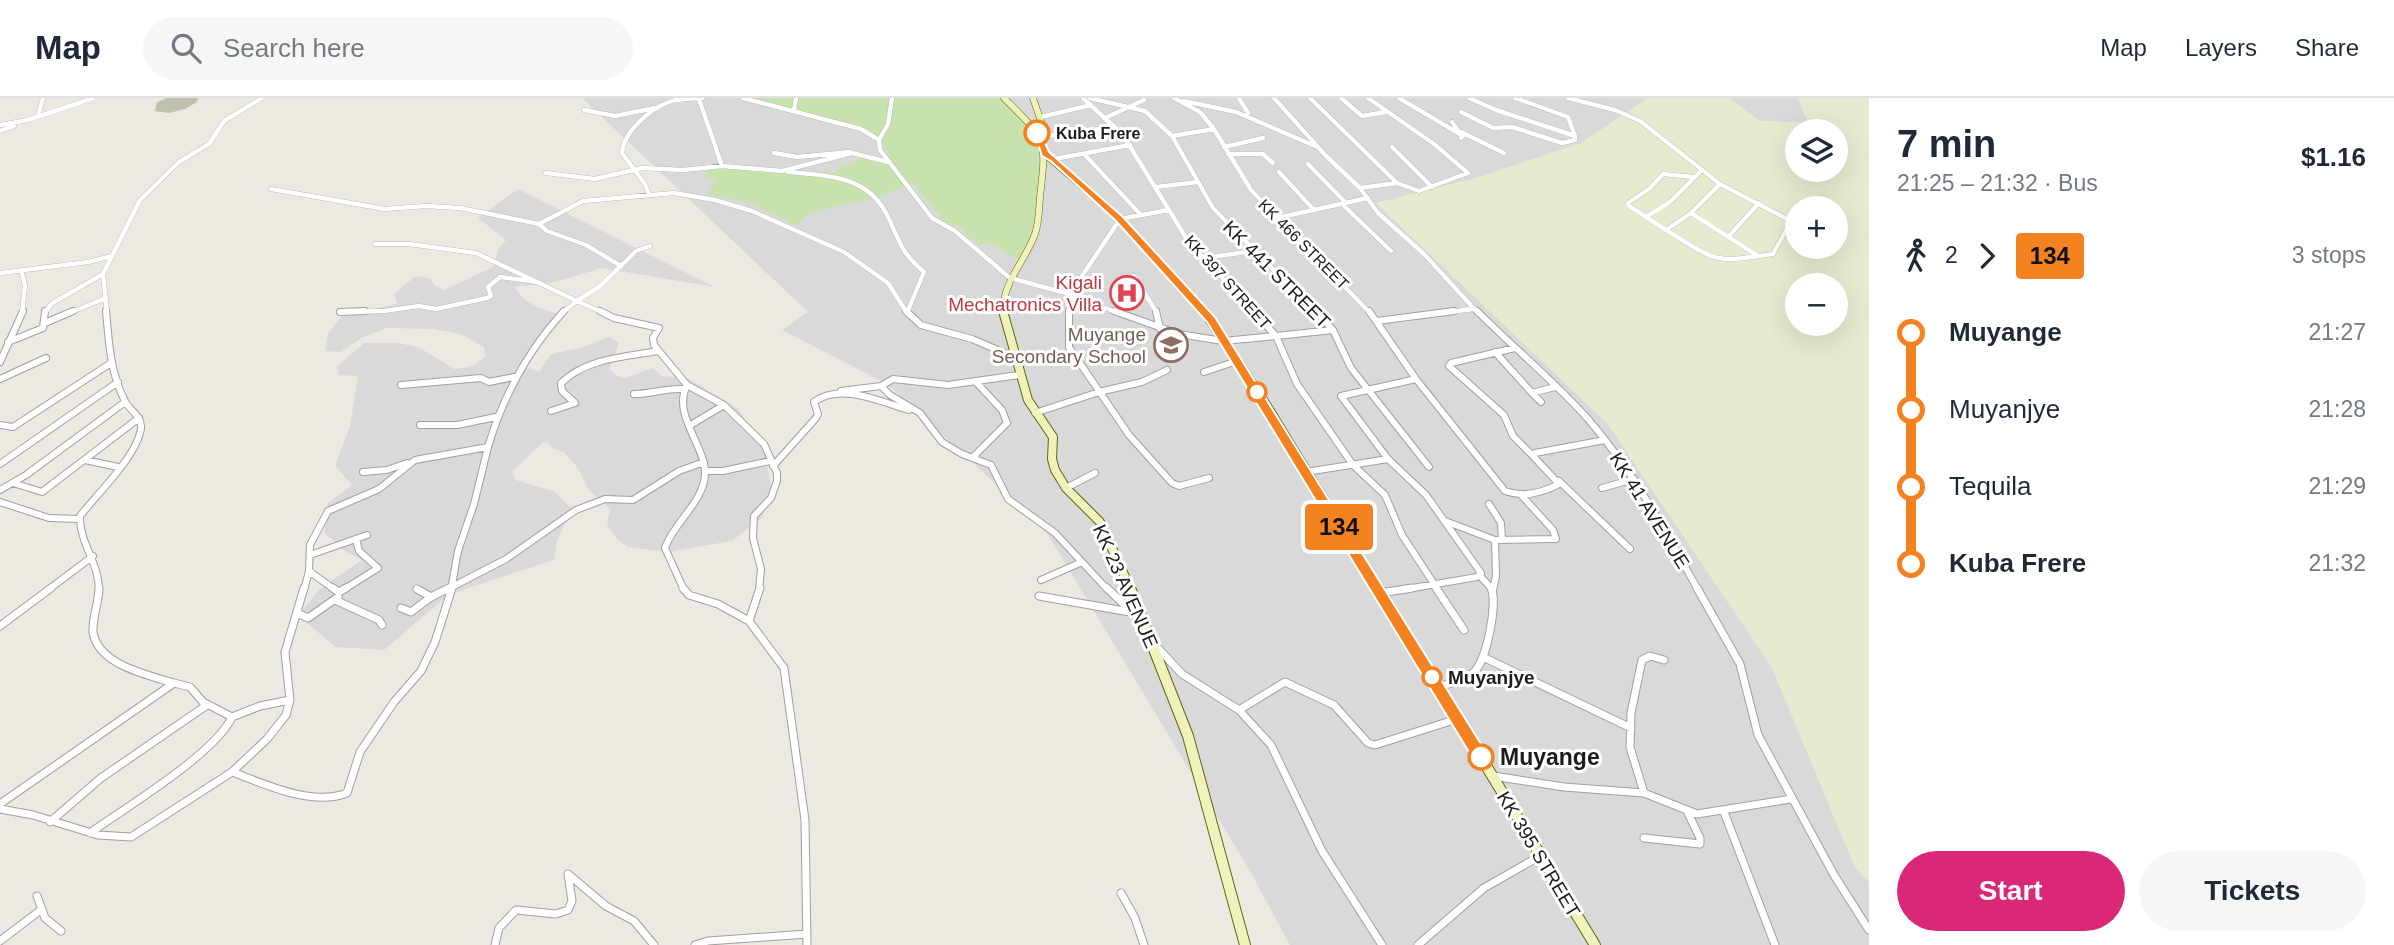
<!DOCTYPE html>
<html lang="en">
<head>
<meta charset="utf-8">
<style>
  :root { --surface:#fff; --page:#f6f6f7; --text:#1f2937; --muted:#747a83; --line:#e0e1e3; --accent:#db2777 }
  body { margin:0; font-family:Arial,sans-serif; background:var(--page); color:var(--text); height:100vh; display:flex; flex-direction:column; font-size:26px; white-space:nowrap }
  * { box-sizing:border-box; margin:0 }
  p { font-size:23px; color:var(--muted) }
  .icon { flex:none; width:38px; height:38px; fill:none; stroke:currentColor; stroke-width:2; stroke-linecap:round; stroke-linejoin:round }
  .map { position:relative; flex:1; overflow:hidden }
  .sheet { display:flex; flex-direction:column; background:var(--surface); width:525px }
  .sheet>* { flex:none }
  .badge { padding:0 14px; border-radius:5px; font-size:24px; line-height:46px }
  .controls { position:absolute; left:1785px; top:21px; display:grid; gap:14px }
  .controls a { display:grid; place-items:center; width:63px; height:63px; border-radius:50%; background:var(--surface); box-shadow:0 7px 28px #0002; font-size:35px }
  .map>.badge { position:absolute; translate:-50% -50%; box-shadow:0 0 0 4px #fff }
  .legs { display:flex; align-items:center; gap:10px; height:77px; padding:0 28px; font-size:23px }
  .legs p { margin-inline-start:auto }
  .summary { display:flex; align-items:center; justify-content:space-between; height:119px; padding:0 28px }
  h1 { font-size:38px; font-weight:700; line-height:52px }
  .action { display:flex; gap:14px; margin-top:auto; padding:14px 28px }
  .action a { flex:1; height:80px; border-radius:42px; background:var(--accent); color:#fff; font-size:28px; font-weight:700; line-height:80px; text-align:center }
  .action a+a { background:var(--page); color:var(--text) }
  ul { padding:0 28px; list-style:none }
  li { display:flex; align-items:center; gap:24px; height:77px; font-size:26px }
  li i { display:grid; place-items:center; width:10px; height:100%; margin:0 9px; background:currentColor }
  li i::after { content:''; width:18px; height:18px; margin:-9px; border:5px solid; border-radius:50%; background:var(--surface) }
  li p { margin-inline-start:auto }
  li:first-child i { background:linear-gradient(#0000 50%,currentColor 0) }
  li:last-child i { background:linear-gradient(currentColor 50%,#0000 0) }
  header { display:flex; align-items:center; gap:42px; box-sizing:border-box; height:98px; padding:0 35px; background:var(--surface); border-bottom:2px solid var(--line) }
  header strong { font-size:33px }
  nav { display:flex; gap:38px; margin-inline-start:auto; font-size:24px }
  .search { width:490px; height:63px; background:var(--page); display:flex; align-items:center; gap:18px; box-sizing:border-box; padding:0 24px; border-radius:38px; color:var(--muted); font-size:26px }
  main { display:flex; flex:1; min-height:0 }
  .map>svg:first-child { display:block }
  .residential { fill:#dad9d9 }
  .construction { fill:#c0c0af }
  .farmland { fill:#e8ead0; fill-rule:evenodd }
  .grass { fill:#c8e2ad }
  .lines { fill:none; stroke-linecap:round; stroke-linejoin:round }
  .street-far2-casing { stroke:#a0a0a0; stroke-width:5 }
  .street-far1-casing { stroke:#a0a0a0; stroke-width:8 }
  .street-casing { stroke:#a0a0a0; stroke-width:9 }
  .secondary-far2-casing { stroke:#5e6610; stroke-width:7 }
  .secondary-far1-casing { stroke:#5e6610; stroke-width:10 }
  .secondary-casing { stroke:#5e6610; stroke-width:12 }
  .street-far2 { stroke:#fff; stroke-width:4.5 }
  .street-far1 { stroke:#fff; stroke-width:6 }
  .street { stroke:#fff; stroke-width:7 }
  .secondary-far2 { stroke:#f0f2bb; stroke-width:6 }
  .secondary-far1 { stroke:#f0f2bb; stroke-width:8 }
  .secondary { stroke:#f0f2bb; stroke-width:10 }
  .line-1 { fill:#f58220; stroke:#fff; stroke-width:2 }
  .stop-1-dot { fill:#fff; stroke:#f58220; stroke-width:3.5 }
  .labels { text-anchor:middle; stroke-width:6; stroke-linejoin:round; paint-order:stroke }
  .far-stop-label { font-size:16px; font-weight:bold; fill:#1c1c1c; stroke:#fff; text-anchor:start }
  .far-street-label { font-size:16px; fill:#1c1c1c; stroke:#fff }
  .street-label { font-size:19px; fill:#1c1c1c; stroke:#fff }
  .health-label { font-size:19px; fill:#be3a42; stroke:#fff; text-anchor:end }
  .education-label { font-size:19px; fill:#785e54; stroke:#fff; text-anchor:end }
  .stop-label { font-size:19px; font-weight:bold; fill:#1c1c1c; stroke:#fff; text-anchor:start }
  .near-stop-label { font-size:23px; font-weight:bold; fill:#1c1c1c; stroke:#fff; text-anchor:start }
</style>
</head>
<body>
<header>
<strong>Map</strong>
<div class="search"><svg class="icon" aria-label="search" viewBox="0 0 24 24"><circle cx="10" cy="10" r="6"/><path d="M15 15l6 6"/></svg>Search here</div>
<nav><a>Map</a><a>Layers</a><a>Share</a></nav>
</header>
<main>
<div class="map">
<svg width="1869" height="847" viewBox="0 0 1869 847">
  <rect width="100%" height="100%" fill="#ece9e3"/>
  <path class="residential" d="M582,0H1798L1809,25L1760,23L1869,682V847H1290L1250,773L1044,430L887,286L782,232L808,214Z
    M518,91L715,189L602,170L551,185L514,189L524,201L539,210L563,217L525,269L539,274L551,256L584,249L609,239L619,245L609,271L618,278L625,280L653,270L662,278L687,280L737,310L763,347L771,389L763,419L732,443L668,454L628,449L616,440L607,427L610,411L589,392L577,369L565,355L552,350L547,344L542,345L512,374L516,382L555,394L572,411L557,443L554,462L450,496L384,552L335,549L298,517L321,490L362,462L346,454L324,434L328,405L352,387L335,368L350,328L358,278L339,277L337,268L364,245H399L420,250L454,271L472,268L485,259L484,249L461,236L433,231L387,230L363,239L341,254L325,253L328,235L342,218L397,206L394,196L414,179L419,178L431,181L434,187L444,192L493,169L499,150L506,142L478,120Z"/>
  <path class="construction" d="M167,0H198L197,4L185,11L169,15L155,13L157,4Z"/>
  <path class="farmland" d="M1648,0H1729L1760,23L1808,25L1798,0H1869V784L1855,770L1772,570L1607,325L1376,105L1476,80L1581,45ZM1797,33H1836V72H1797ZM1797,110H1836V149H1797ZM1797,187H1836V226H1797Z"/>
  <path class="grass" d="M752,0H1009L1037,28L1044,55L1034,138L1019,163L988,144L979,148L959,128L945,124L913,85L879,99L809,115L796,128L750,105L707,96L715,81L704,79L709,71L834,74L863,59L891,62L887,52L870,32Z"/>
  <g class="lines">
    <g class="street-far2-casing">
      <path id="street-far2" d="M743,0L861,31L879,42
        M892,0L888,26L879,42L880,52L932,120L955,133L1010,180L1073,197L1118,215
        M1083,0L1123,37L1188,143L1255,215
        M1090,0L1145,13L1172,38L1213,110L1316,215
        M1174,0L1200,14L1214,31L1251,92L1370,215
        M1239,0L1248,15
        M1274,0L1326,58L1360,90L1378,115L1423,155L1478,215
        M1310,0L1397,85L1360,90
        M1341,0L1362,18L1386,14
        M1368,0L1434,46L1468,75L1419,93L1397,85
        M1399,0L1463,38L1461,40
        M1469,0L1496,12L1575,38L1568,19L1515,0
        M1568,0L1615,12L1640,23L1720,86L1691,115L1758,158
        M699,1L722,68
        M1184,3L1236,14L1315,48
        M584,12L615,18L655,10
        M794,13L796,0
        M1461,14L1493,30L1512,29L1562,45L1575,42V38
        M38,18L43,0
        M1041,19L1091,7
        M1105,20L1144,2
        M1452,24L1459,34
        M0,27L28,22L93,0
        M0,33L14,28
        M1461,34L1504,55
        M1046,38L1115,29
        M1172,38L1214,31
        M1224,49L1263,40
        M1392,49L1432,89
        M774,55L797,59L850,54
        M1228,56H1263L1273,65
        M1085,57L1141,117
        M1054,61L1130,47
        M1308,66L1346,105
        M788,74C824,77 866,77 886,115C900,142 899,153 924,174L907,215
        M1279,74L1314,112
        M546,75L595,81L642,70L683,72L722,68L782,73L852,55L888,64
        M1694,79L1663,76L1649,91L1628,105L1629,108L1646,119L1670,104L1701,73
        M1156,89L1198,84
        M271,91L385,111L426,108L460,110L539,126L547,133L586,147L621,168L599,189L577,203L604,215
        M649,97L645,86L622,55C623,34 650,11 669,4C679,0 691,1 702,0
        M1342,106L1391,153
        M1691,115L1666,132C1717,164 1713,165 1773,156L1791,123L1720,86
        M1646,119L1666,132
        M1277,120L1368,100
        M539,126L583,103L674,95L715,102L752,113L844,154L888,185L907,215
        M1728,139L1759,105
        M375,146H409L476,155L577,203L562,215
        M1205,160L1253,153
        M621,168L636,153L650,148
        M21,172L25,187L22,215
        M0,175L88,164L112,158L140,102L179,64L209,46L224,23L262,0
        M1134,178L1157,215
        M340,214L384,213L419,208L436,211L487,200L491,198L488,189L500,179L538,184
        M45,215L51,206L103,176
        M69,215L106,200
        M107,215L103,176L112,158
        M1068,215L1080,181L1120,121L1169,112
        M1440,215L1474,211"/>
    </g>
    <g class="street-far1-casing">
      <path id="street-far1" d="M600,213L614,220L659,230L653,240L654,247L687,287L724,307L764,346L777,375V383L771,400L754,418L753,440L761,471L759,492
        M906,213L921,227L972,241L1014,259
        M1069,213V249L1129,337L1172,385L1179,388L1209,380
        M1114,213L1179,236L1223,243L1276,238
        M1156,213L1160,231
        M1253,213L1276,238
        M1315,213L1333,232L1351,270L1429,369
        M1477,213C1513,249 1554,283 1588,321C1633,373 1665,432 1698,492
        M340,214L365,213
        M1377,223L1454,213
        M45,225L73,213
        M1333,232L1276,238L1297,286L1353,367L1385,397L1402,437L1438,492
        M8,244L43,230L45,213
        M1515,250L1451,265L1449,268L1504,317L1513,338L1533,358
        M1495,254L1532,295
        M0,264L23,213
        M1204,274L1237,263
        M1019,277L948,287L893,281L881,288L890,297L920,315L942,344L962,356L991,367L1008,401L1055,435L1108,492
        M0,281L46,260
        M1416,281L1505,393C1524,400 1542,395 1559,386L1533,358L1535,355L1605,342
        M401,287L481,280L489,284L514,279
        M841,293L881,288
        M634,296C652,296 664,290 683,291
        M1541,304L1532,295L1555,289
        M551,313L575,305L562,293L561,285C587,260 624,259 658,253
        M1035,315L1099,294L1142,284L1167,272
        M0,327L13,329L111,265
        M420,327H457L496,319
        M689,328L724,307
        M973,359L1007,325L1002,312L975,283
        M1388,361L1426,397L1481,475L1477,479L1401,492
        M85,362L118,369
        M0,366L118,284
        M773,368L816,320L818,316L814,304C840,284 881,304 909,312
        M705,373H723L770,363
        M363,374L387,372L407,365
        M1306,374L1388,361L1341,298L1416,281L1369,213
        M1559,383L1630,451
        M13,385L42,394L139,320
        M1066,390L1095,375
        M1602,390L1634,381
        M0,392L26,377L125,304
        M0,404L49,420L80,421
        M1489,406L1501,425L1502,442
        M1445,423L1495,442L1556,441L1553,432L1522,398
        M310,457L367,437
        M309,473L335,492
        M1480,478L1493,492
        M1041,482L1082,464
        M48,492L93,458
        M99,492C99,465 79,444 80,418C97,396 138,357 141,330C142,318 129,312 125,303C110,275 109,244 106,213
        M304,492L309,473L310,447L328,413L379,391L415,362L488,349C503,299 528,252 564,213
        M343,492L378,470L359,453L356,441
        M446,492L506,461L576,412L605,401L633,402L679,373L704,364
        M451,492L458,453L474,406L488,349
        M684,492L665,450C673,425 706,402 705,374C704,346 672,316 687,287
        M1493,492L1496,478L1495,442"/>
    </g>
    <g class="street-casing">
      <path id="street" d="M333,490L339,494L346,490
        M683,490L689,497L718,506L749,523
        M760,490L749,523L784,570L805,722L807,847
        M1107,490L1141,523
        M1436,490L1464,532
        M1697,490L1740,566L1758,637L1834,777L1869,832
        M1380,495L1412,490
        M1039,498L1130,514
        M431,499L449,490
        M335,502L379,522L382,527
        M401,510L411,514L431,499L417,491
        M297,515L308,520L338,499
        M0,528L51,490
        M1156,548L1182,576L1239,612L1271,647L1322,753L1382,847
        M1483,559L1631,630
        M174,585L190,589L203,604L232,619L260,608L290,602
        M1438,589C1450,585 1465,583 1474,574C1487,562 1498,504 1491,490
        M1239,612L1285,584L1334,607L1368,645L1375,647L1457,621
        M232,674C265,686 312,709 347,695L360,654L394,604L421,573L435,544L452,490
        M1493,678L1564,689L1644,695L1697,716L1791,701
        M1644,695L1630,649L1631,615L1642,562L1650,558L1664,562
        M0,706L174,585C148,577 98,567 93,534C92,520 99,504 99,490
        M0,711L33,717L98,737L131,739L232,674L267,641L286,617L290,602L285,554L304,490
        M1724,714L1775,847
        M50,724L101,680L207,607
        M90,735C125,710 216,655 232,619
        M1644,740L1700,746V740L1687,713
        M568,776L606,808L634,823L654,847
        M1121,795L1135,820L1144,847
        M37,798L45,820L61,833
        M0,843L42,811
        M495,847L499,830L516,812L556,816L568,812L572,803L568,776
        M695,847L708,843L807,836
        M1418,847L1484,790L1540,758"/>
    </g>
    <g class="secondary-far2-casing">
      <path id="secondary-far2" d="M1033,0L1046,38L1041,41
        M1045,56L1120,121L1205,215
        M1003,215C1003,182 1024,166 1035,136C1039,125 1039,111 1040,99C1047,39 1046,42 1004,0"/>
    </g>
    <g class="secondary-far1-casing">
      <path id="secondary-far1" d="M1003,213L1028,302L1053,339L1052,361L1055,372L1066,390L1100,424L1131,492
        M1204,213L1267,308L1379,492"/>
    </g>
    <g class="secondary-casing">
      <path id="secondary" d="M1130,490L1188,638L1245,847
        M1378,490L1595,847"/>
    </g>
    <use href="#street-far2" class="street-far2"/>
    <use href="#street-far1" class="street-far1"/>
    <use href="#street" class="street"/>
    <use href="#secondary-far2" class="secondary-far2"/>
    <use href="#secondary-far1" class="secondary-far1"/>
    <use href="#secondary" class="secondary"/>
  </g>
  <path class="line-1" d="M1034,33H1040L1049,54L1123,119L1215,219L1486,654L1489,659L1486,664L1481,666L1475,664L1207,224L1116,123L1051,63L1042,58Z"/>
  <defs>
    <g id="hospital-ring" transform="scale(1.75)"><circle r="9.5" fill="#fff" stroke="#e0444e" stroke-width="1.5"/><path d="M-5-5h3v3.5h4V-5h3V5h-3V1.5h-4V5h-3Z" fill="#e0444e"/></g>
    <g id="university-ring" transform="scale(1.75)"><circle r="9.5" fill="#fff" stroke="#8d6e63" stroke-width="1.5"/><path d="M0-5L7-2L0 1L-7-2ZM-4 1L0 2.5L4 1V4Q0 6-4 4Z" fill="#8d6e63"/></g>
  </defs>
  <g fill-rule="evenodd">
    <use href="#hospital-ring" x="1127" y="195"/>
    <use href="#university-ring" x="1171" y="247"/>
  </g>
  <g class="stop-1-dot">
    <circle cx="1037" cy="35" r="12"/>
    <circle cx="1257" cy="294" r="9"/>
    <circle cx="1432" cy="579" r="9"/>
    <circle cx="1481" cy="659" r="12"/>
  </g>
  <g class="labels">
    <g class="far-stop-label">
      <text x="1056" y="41">Kuba Frere</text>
    </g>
    <g class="far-street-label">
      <text transform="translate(1304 146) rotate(45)" y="6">KK 466 STREET</text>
      <text transform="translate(1228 184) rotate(48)" y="6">KK 397 STREET</text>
    </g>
    <g class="street-label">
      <text transform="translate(1277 176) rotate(45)" y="7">KK 441 STREET</text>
      <text transform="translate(1650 412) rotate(58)" y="7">KK 41 AVENUE</text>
      <text transform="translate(1126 488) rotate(66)" y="7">KK 23 AVENUE</text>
      <text transform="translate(1539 756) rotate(59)" y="7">KK 395 STREET</text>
    </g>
    <g class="health-label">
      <text x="1102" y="191">Kigali<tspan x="1102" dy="22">Mechatronics Villa</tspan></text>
    </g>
    <g class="education-label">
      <text x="1146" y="243">Muyange<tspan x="1146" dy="22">Secondary School</tspan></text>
    </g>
    <g class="stop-label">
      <text x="1448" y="586">Muyanjye</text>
    </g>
    <g class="near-stop-label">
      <text x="1500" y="667">Muyange</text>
    </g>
  </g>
</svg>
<div class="controls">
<a><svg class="icon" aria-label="layers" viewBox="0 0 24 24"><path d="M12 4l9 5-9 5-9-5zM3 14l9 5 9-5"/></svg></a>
<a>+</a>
<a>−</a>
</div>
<b class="badge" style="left:1339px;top:429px;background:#f58220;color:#111">134</b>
</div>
<section class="sheet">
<div class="summary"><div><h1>7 min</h1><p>21:25 – 21:32 · Bus</p></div><b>$1.16</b></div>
<div class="legs"><svg class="icon" aria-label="walk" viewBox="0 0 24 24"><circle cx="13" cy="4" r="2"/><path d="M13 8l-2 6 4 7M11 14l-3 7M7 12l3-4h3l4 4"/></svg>2<svg class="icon" aria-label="forward" viewBox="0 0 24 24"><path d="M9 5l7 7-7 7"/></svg><b class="badge" style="background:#f58220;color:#111">134</b><p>3 stops</p></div>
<ul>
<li><i style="color:#f58220"></i><b>Muyange</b><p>21:27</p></li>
<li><i style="color:#f58220"></i><span>Muyanjye</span><p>21:28</p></li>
<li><i style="color:#f58220"></i><span>Tequila</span><p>21:29</p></li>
<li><i style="color:#f58220"></i><b>Kuba Frere</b><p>21:32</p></li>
</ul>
<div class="action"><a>Start</a><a>Tickets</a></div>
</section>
</main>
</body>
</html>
